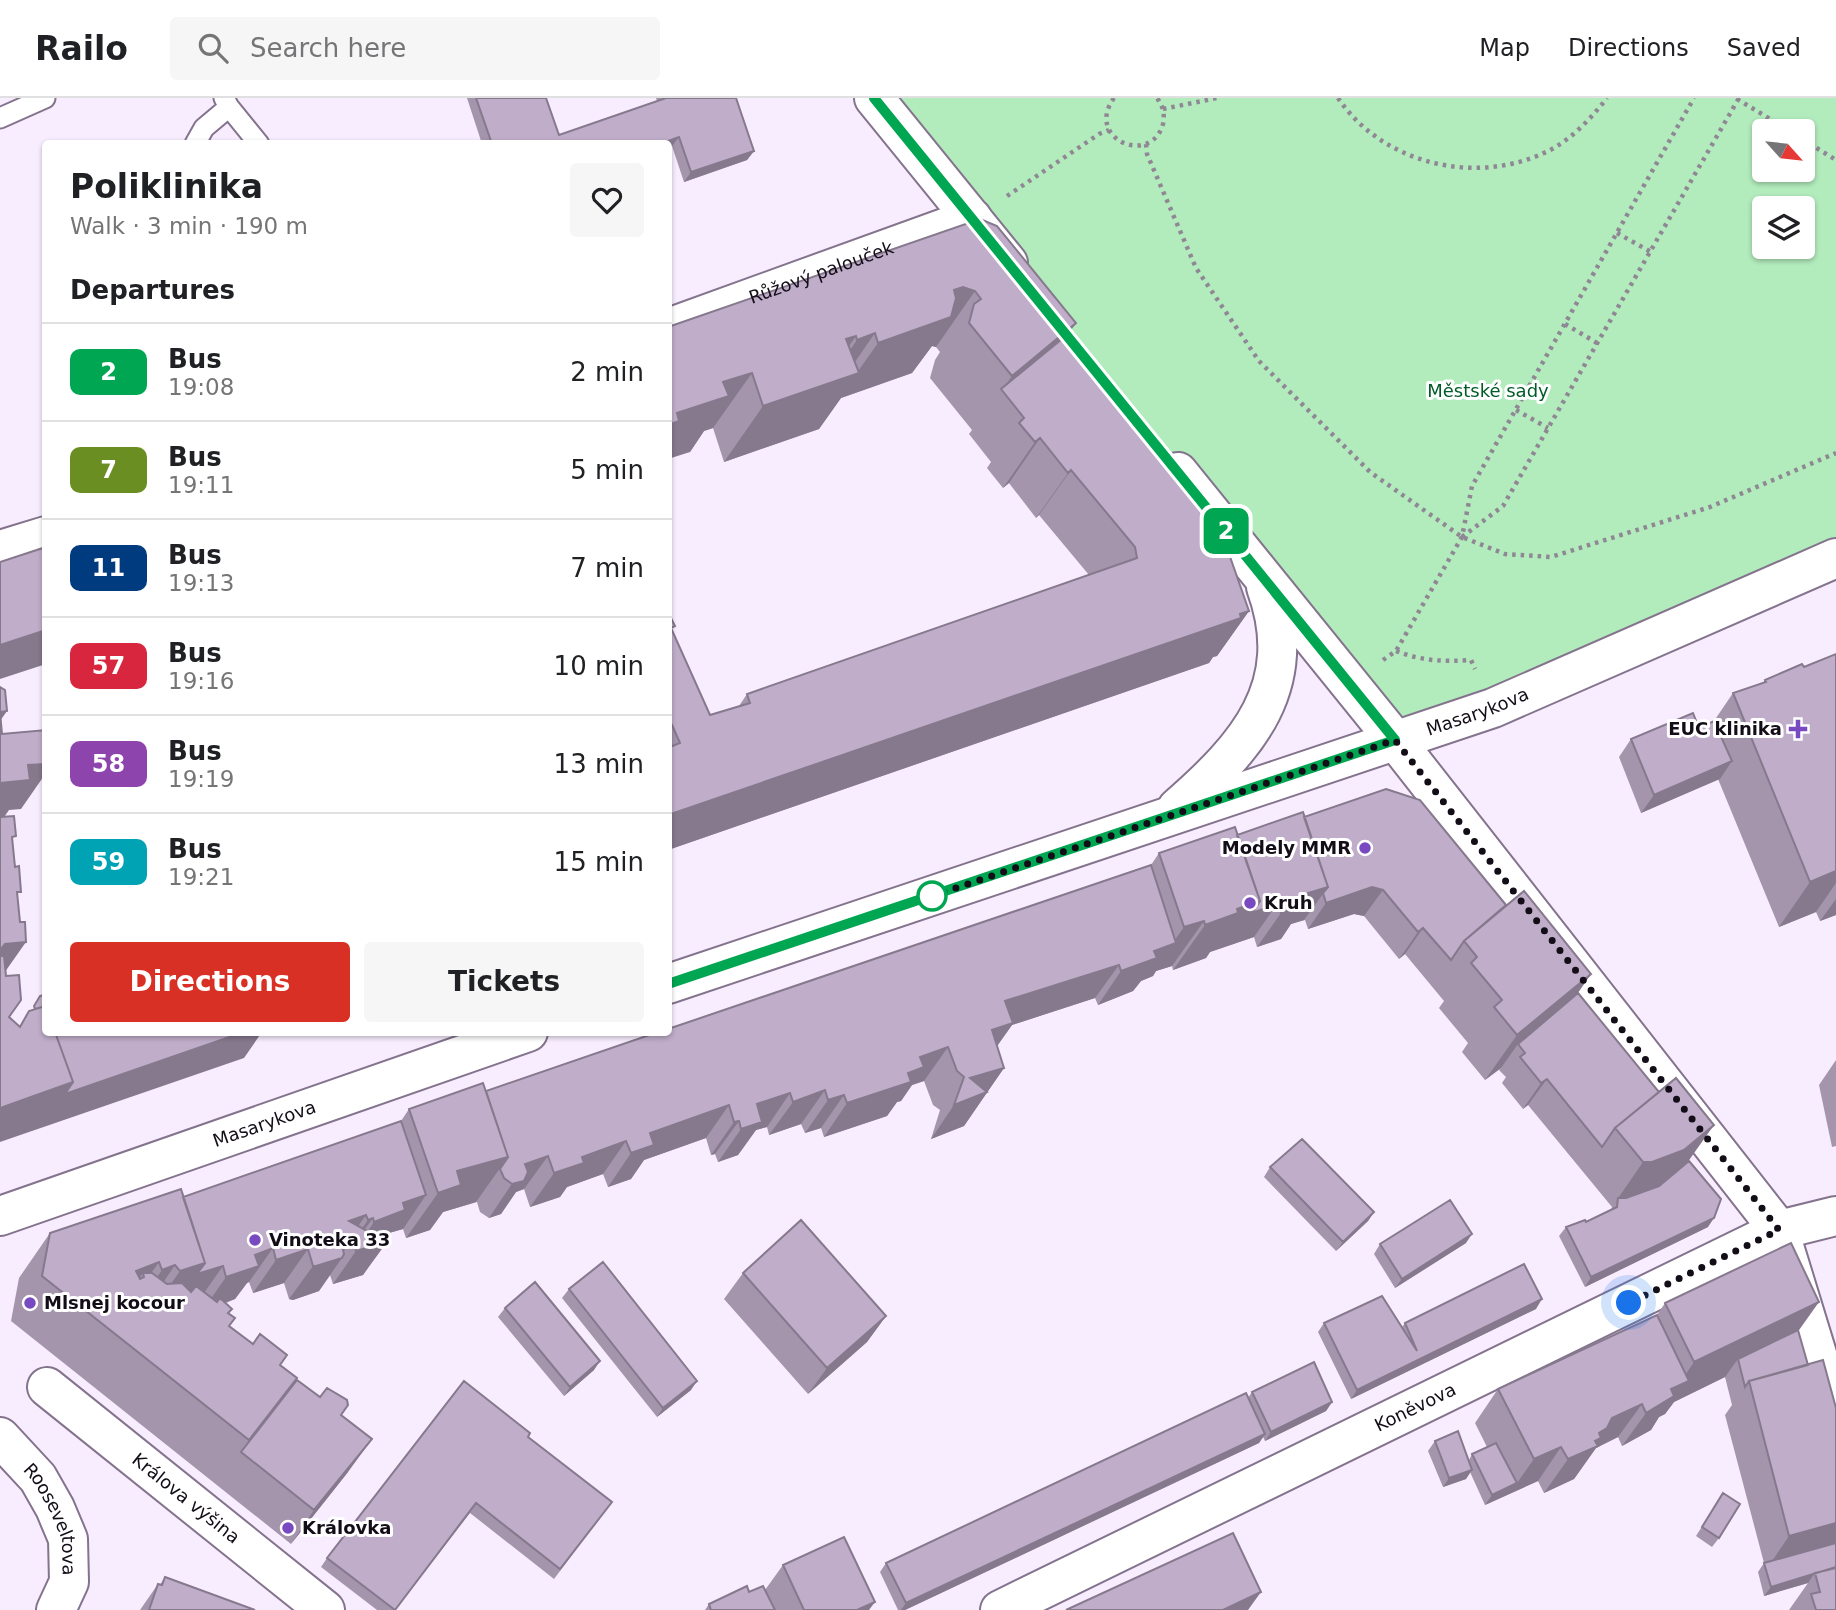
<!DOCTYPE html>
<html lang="en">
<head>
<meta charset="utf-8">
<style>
  :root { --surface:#fff; --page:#f6f6f6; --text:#202124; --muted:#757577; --line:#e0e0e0; --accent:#d93025 }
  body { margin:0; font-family:"DejaVu Sans",sans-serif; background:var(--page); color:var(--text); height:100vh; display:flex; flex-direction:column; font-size:26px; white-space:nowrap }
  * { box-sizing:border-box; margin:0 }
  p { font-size:23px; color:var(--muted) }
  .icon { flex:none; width:38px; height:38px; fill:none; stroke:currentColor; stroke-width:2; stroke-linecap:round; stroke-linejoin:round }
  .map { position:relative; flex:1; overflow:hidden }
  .details { position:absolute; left:42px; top:42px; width:630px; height:896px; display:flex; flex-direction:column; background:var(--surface); border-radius:7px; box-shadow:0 2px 5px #0004 }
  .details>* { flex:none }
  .badge { padding:0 14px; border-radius:10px; font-size:24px; line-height:46px }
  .needle { width:46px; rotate:117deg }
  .buttons { position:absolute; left:1752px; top:21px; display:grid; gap:14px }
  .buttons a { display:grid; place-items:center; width:63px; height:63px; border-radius:7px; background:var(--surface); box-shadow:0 2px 5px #0004; font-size:35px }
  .you { position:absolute; width:35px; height:35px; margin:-18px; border:5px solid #fff; border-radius:50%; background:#1a73e8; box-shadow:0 0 0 10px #1a73e833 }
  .map>.badge { position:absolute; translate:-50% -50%; box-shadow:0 0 0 4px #fff }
  h2 { padding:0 28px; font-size:26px; line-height:63px }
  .round { display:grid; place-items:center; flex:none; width:74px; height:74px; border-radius:7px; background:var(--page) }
  .summary { display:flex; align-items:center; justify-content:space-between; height:119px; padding:0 28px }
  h1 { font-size:33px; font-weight:600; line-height:52px }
  .button { display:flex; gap:14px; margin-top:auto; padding:14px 28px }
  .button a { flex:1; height:80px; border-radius:7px; background:var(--accent); color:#fff; font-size:28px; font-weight:600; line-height:80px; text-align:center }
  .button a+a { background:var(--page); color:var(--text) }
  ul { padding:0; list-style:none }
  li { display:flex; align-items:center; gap:21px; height:98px; padding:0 28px; border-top:2px solid var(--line) }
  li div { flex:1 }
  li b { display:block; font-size:26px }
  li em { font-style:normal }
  li .badge { min-width:77px; font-weight:700; text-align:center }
  header { display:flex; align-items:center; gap:42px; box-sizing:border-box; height:98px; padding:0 35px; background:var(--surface); border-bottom:2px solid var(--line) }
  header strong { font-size:33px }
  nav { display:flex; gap:38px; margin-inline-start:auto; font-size:24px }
  .search { width:490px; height:63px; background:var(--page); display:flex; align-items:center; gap:18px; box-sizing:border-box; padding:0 24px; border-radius:7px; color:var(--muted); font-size:26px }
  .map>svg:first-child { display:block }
  .green { fill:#b2ebbc; fill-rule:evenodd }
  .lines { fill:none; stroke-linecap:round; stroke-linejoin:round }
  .service-casing { stroke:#84738d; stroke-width:23 }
  .minor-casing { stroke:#84738d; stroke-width:42 }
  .tertiary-casing { stroke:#84738d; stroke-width:42 }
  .path { stroke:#908795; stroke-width:4.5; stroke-dasharray:3.5 5; stroke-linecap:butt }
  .service { stroke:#fff; stroke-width:19 }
  .minor { stroke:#fff; stroke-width:38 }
  .tertiary { stroke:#fff; stroke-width:38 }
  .wall { fill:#a495ad }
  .shaded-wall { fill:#86798d }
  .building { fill:#bfadc9; stroke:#86798d; stroke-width:2 }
  .line-casing { stroke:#fff; stroke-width:16 }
  .line { stroke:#00a651; stroke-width:10 }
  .walk { stroke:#130d17; stroke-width:7; stroke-dasharray:0 12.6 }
  .poi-dot { fill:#7949c1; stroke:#fff; stroke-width:2.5 }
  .stop-dot { fill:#fff; stroke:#00a651; stroke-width:3.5 }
  .labels { text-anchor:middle; stroke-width:6; stroke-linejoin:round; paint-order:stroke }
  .street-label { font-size:18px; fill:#130d17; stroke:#fff }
  .park-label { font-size:18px; fill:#015b26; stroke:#fff }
  .poi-label { font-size:18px; font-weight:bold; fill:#130d17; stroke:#fff; text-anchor:start }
</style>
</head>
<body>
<header>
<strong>Railo</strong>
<div class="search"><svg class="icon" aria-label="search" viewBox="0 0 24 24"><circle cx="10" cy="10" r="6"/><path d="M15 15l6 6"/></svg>Search here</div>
<nav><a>Map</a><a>Directions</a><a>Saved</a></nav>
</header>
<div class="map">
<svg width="1836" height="1512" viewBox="0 0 1836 1512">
  <rect width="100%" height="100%" fill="#f8edfe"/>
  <path class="green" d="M874,0H1836V460L1395,642ZM1764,33H1802V72H1764ZM1764,110H1802V149H1764Z"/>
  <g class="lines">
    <g class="service-casing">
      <path id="service" d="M224,0L229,9L259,46
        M0,20L45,0
        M195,46L204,30L229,9"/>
    </g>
    <g class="minor-casing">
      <g id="minor">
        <path id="s1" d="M668,230L972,120"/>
        <path d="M0,452L46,438"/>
        <path d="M1395,642L1779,1132L1836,1318"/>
        <path id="s2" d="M47,1289L325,1512"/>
        <path id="s3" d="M1000,1512L1779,1132L1836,1118"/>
      </g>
    </g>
    <g class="tertiary-casing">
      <g id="tertiary">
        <path d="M874,0L1008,165"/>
        <path d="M1178,374L1395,642"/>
        <path d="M1177,710C1247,649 1302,588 1266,489"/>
        <path id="s4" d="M668,886L1493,610L1836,460"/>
        <path id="s5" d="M0,1118L528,934"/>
        <path id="s6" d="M0,1339L38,1380L55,1410L68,1441L69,1484L56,1512"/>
      </g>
    </g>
    <path class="path" d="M1114,0C1084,41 1151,69 1163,26C1165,16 1163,8 1157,0
      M1338,0C1384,68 1480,89 1552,51C1574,39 1592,19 1607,0
      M1737,1L1790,33
      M1163,11L1217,0
      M1802,41L1836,62
      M1146,46L1147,56L1196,170L1259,263L1370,374L1462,439L1505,456L1551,459L1710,409L1836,355
      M1007,98L1099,36L1109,32
      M1617,135L1651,154
      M1565,226L1597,245
      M1516,312L1548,330
      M1462,439L1503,408L1739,0
      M1396,553C1422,563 1444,564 1471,562L1475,571
      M1383,562L1396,553L1462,439L1472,388L1694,0"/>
    <use href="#service" class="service"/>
    <use href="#minor" class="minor"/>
    <use href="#tertiary" class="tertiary"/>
  </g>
  <path class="wall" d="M467,0H546L559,37L657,3L656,0H736L754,53L747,62L684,84L672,48L668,49V46H482Z
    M980,121L1076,225L1068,236L1249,513L1217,558L1213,559L1209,565L668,752V514L672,532L710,617L739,608L747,596L1089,477L1039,417L1036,420L1009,385L1003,390L987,370L991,364L969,336L972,332L930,280L935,262L940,254L936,249L932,248L912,275L841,300L819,331L724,364L713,330L704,333L690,354L668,229Z
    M1836,556V817L1820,823L1816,814L1779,829L1718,681L1641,715L1619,659L1631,641L1699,630L1714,623L1733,595L1762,586L1765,582L1804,569Z
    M1304,719L1506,807L1591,876L1578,895L1689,1063L1708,1129L1585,1189L1559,1138L1566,1129L1586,1124L1611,1112L1612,1109L1528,1007L1523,1011L1502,985L1506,979L1499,972L1501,970L1485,982L1462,954L1468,945L1439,910L1444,903L1405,856L1399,861L1364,818L1354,816L1308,831L1305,822L1291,826L1281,841L1257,849L1254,839L1210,854L1206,860L1173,872L1172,868L1156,873L1153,878L1141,883L1133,893L1098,907L1095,900L1012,927L997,948L1004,970L981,1003L964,1028L931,1041L940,1012L933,1007L924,983L912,987L901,1003L897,1004L887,1018L824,1039L821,1030L805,1035L801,1026L769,1037L767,1029L756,1032L738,1057L718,1064L715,1056L711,1057L706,1040L644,1062L631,1081L608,1089L603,1076L567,1089L560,1099L530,1109L524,1091L516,1094L501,1116L489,1120L480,1114L477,1104L443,1114L430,1132L406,1140L403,1131L389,1135L363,1177L333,1186L330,1177L319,1193L293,1202L289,1201L284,1185L253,1195L249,1184L247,1185L235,1201L226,1205L232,1211L229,1215L230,1228L297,1280L283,1299L341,1317L348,1374L291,1446L11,1223L19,1180L50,1135L183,1099L401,1023L409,1011L486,993L1151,767L1159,755L1237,737Z
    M1836,962V1048L1832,1049L1819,987Z
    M1270,1069L1374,1114L1368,1123L1336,1153L1264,1079Z
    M1466,1145L1395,1190L1374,1156L1380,1146Z
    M743,1175L886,1218L867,1244L808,1296L724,1201Z
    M569,1191L691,1292L657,1319L562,1200Z
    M1665,1205L1798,1234L1836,1512H1789L1808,1485L1764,1498L1758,1474L1764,1465L1725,1317L1732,1307L1725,1279L1674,1304L1665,1316L1659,1319L1651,1332L1622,1348L1618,1339L1596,1350L1574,1381L1544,1395L1538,1383L1485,1407L1470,1374L1466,1381L1443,1389L1428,1353L1435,1343L1469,1362L1472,1356L1487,1349L1475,1325L1498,1291L1657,1217Z
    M505,1210L594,1272L564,1298L498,1219Z
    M1536,1211L1351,1301L1318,1234L1324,1225L1402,1229L1405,1225Z
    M1252,1294L1332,1304L1326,1313L1265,1343L1263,1339L1259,1345L905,1512H898L880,1474L886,1465L1248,1300Z
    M528,1339L605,1413L554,1481L470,1415L395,1512H377L321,1469L327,1460Z
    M1723,1395L1719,1440L1712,1449L1696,1438Z
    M783,1467L869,1512H705L709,1506L749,1494L765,1492Z
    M165,1479L255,1512H140L158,1486L160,1487Z"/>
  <path class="shaded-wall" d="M679,39L672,48L668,49V46H660Z
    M754,53L747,62L684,84L691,74Z
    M963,189L975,193L936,249L932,248L912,275L841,300L819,331L724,364L763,308L846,241L856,238L821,288L826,286L857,242L875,235L843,281L856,276L878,245L954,192Z
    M1076,225L1037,281L1002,292L1012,278Z
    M752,275L713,330L704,333L690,354L668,361V327L677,315L723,284Z
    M1040,340L1009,385L1003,390L1035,344Z
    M1071,372L1039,417L1036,420L1068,375Z
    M1249,513L1217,558L1213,559L1209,565L668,752V717Z
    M46,532V566L0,581V547Z
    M7,613L0,623V614Z
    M1732,663L1720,681L1641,715L1654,697Z
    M46,666V675L21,711L9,712L0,725V685L28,667Z
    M1836,773V785L1816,814L1779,829L1810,784Z
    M1328,789L1304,822L1291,826L1281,841L1257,849L1281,815L1302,797Z
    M1372,789L1383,792L1364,818L1354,816L1308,831L1326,805Z
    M1836,801V817L1820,823Z
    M1260,803L1277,806L1254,839L1210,854L1206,860L1173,872L1205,827L1237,811Z
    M1204,823L1172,868L1156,873L1153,878L1141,883L1133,893L1098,907L1121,873L1154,853L1172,846L1184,829Z
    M1423,830L1405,856L1399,861L1418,834Z
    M26,844L0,881V852L5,846Z
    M1119,867L1095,900L1012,927L990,958L968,966L1005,903Z
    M1591,876L1559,921L1518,946L1501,970L1485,982L1517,937Z
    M244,934H262L244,960L0,1044V1010L73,984Z
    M948,949L924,983L912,987L901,1003L897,1004L887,1018L824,1039L847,1005L920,959Z
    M1004,970L964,1028L931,1041L954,1007L970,980Z
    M1547,981L1528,1007L1523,1011L1541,985Z
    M825,992L801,1026L769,1037L793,1004Z
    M790,995L767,1029L756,1032L738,1057L718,1064L741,1031L757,1006Z
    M844,997L821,1030L805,1035L828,1002Z
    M729,1007L706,1040L644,1062L631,1081L608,1089L631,1055L650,1035Z
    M739,1023L715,1056L711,1057L734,1024Z
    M1714,1027L1682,1072L1653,1097L1620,1109L1618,1100L1612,1109L1643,1064Z
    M626,1043L603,1076L567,1089L560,1099L530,1109L554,1075L582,1059Z
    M548,1058L524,1091L516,1094L501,1116L489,1120L525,1066Z
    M508,1059L476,1104L443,1114L430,1132L406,1140L438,1095L457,1073Z
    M426,1097L403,1131L389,1135L382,1145L387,1144L363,1177L333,1186L356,1153V1150L374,1124L403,1105Z
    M1374,1114L1368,1123L1336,1153L1343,1144Z
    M366,1117L349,1141L353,1140L338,1161L342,1160L319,1193L293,1202L289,1201L313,1168L349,1123Z
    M373,1120L354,1146L353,1142L368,1122Z
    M1714,1120L1708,1129L1585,1189L1591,1179Z
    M1472,1136L1466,1145L1395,1190L1402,1181Z
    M273,1150L249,1184L247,1185L235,1201L203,1212L226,1179L255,1157Z
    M308,1151L284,1185L253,1195L276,1162Z
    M159,1164L127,1210L144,1179L143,1175L116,1214L136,1173Z
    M205,1165L173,1210L148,1218L180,1173Z
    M175,1167L144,1213L130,1217L162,1172Z
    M223,1168L199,1202L173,1210L197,1176Z
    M1542,1201L1536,1211L1351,1301L1357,1292Z
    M1819,1204L1787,1249L1738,1261L1725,1279L1674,1304L1665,1316L1659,1319L1651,1332L1622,1348L1646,1315L1671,1291L1677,1289L1694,1264Z
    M886,1218L867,1244L808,1296L827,1270Z
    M600,1263L594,1272L564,1298L570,1289Z
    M697,1283L691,1292L657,1319L663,1310Z
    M1332,1304L1326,1313L1265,1343L1271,1334Z
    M1642,1306L1618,1339L1596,1350L1574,1381L1544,1395L1568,1361L1599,1335L1612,1320Z
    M1265,1336L1259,1345L905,1512H901L906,1505Z
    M372,1341L348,1374L291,1446L314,1412Z
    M1561,1349L1538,1383L1485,1407L1492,1397L1517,1385L1534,1361Z
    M1472,1372L1466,1381L1443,1389L1449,1380Z
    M1836,1425V1452L1766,1472L1789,1438Z
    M1814,1476L1808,1485L1764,1498L1771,1489Z
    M1261,1494L1248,1512H1223Z
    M875,1504L869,1512H857Z"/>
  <path class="building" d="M476,0H546L559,37L666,0H736L754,53L691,74L679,39L660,46H492Z
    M980,121L997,128L1076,225L1012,278L969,225L974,206L981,201L975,193L963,189L954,192L956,200L951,219L878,245L875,235L857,242L856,238L846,241L859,275L763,308L752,275L723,284L729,298L677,315L679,323L668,327V229Z
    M1068,236L1203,401L1221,433L1249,513L1240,516L1241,520L668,717V644L670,649L680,645L672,627L668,628V514L675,528L671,530L710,617L750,605L747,596L1137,460L1135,449L1071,372L1068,375L1040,340L1035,344L1019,325L1024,320L1001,291Z
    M46,449V532L0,547V464Z
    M1836,556V773L1810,784L1733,595L1766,584L1765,582L1802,566L1804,569Z
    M0,589L5,592L7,613L0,614L2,636L46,632V666L28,667L30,682L0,685Z
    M1693,615L1699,630L1714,623L1732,663L1654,697L1631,641Z
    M1386,691L1420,702L1506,807L1464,843L1451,862L1423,830L1418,834L1383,792L1372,789L1326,805L1323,795L1328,789L1304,719Z
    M1303,714L1328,789L1302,797L1305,807L1281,815L1277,806L1252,815L1260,803L1237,737Z
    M14,718L16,738L12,739L15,769L19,768L21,794H17L20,824H25L26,844L5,846L0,852V719Z
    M1235,729L1260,803L1237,811L1238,815L1205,827L1204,823L1184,829L1159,755Z
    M1151,767L1176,845L1154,853L1157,860L1121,873L1119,867L1005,903L1013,925L992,932L1004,970L970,980L987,994L954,1007L964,979L957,973L948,949L920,959L924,969L908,975L911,984L847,1005L844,997L828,1002L825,992L793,1004L790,995L757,1006L762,1024L741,1031L739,1023L734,1024L729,1007L650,1035L654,1047L631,1055L626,1043L582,1059L584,1065L554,1075L548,1058L525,1066L528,1074L524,1083L512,1086L504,1080L500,1071L508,1059L486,993L658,934H668V931Z
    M1524,793L1591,876L1517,937L1494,909L1502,902L1471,865L1477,859L1464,843Z
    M0,858H4L6,878L19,877L21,902L9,919L20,929L29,913L45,908L46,934H55L73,984L0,1010Z
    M1578,895L1659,994L1615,1030L1602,1049L1547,981L1541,985L1520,959L1525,955L1518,946Z
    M46,896V908L35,911L34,908L40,898Z
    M55,934H244L65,996L73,984Z
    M1676,980L1714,1027L1684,1052L1652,1064H1643L1615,1030Z
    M483,985L508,1059L457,1073L461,1087L438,1095L409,1011Z
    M401,1023L426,1097L403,1105L405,1112L374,1124L373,1120L368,1122L366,1117L349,1123L387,1144L356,1153L353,1140L341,1143L344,1156L342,1160L316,1168H313L308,1151L276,1162L273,1150L255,1157L259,1168L226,1179L223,1168L197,1176L205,1165L183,1099Z
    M1302,1041L1374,1114L1343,1144L1270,1069Z
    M1689,1063L1721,1101L1714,1120L1591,1179L1566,1129L1585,1122L1586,1124L1617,1109L1618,1100H1626L1659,1088Z
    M181,1091L205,1165L180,1173L175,1167L162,1172L159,1164L136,1173L140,1181L144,1179L143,1175H152L167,1186L182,1185L191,1194L196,1188L217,1204L220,1200L232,1211L228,1215L235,1220L229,1228L253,1246L260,1236L287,1257L280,1267L297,1280L249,1342L42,1178L50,1135Z
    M1450,1102L1472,1136L1402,1181L1380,1146Z
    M801,1122L886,1218L827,1270L743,1175Z
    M1791,1145L1819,1204L1694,1264L1665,1205Z
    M603,1164L697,1283L663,1310L569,1191Z
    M1524,1166L1542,1201L1357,1292L1324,1225L1382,1198L1417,1253L1405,1225Z
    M535,1184L600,1263L570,1289L505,1210Z
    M1657,1217L1689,1283L1671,1291L1674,1298L1646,1315L1642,1306L1612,1320L1607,1330L1599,1335L1601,1340L1595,1343L1598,1348L1568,1361L1561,1349L1534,1361L1498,1291Z
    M1798,1232L1808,1267L1749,1283L1745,1289L1738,1261Z
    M1823,1262L1836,1310V1425L1789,1438L1749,1283Z
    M1314,1264L1332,1304L1271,1334L1252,1294Z
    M297,1282L320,1299L327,1290L347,1302L348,1307L341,1317L372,1341L314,1412L241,1354Z
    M464,1283L530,1335L528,1339L612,1404L560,1471L476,1405L395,1512L327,1460Z
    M1246,1295L1265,1336L906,1505L886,1465Z
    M1458,1333L1472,1372L1449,1380L1435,1343Z
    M1496,1345L1517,1385L1492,1397L1472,1356Z
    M1723,1395L1740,1406L1719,1440L1702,1429Z
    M1233,1435L1261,1494L1223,1512H1066Z
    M844,1439L875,1504L857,1512H804L783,1467Z
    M1836,1445V1469L1771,1489L1764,1465Z
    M1836,1470V1512H1816L1811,1496L1820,1494L1815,1475Z
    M165,1479L255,1512H149L158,1486L162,1487Z
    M747,1488L749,1494L763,1488L775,1512H711L709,1506Z"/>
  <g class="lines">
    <g class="line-casing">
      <path id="line" d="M668,886L1395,642L874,0"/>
    </g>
    <use href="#line" class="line"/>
    <path class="walk" d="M932,798L1395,642L1779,1132L1629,1205"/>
  </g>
  <g class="poi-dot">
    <path d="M1794.5 620.5h7v7h7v7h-7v7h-7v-7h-7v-7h7z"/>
    <circle cx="1365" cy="750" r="7"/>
    <circle cx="1250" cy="805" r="7"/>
    <circle cx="255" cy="1142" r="7"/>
    <circle cx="30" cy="1205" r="7"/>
    <circle cx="288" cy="1430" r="7"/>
  </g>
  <circle class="stop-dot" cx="932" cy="798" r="14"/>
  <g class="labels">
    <g class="street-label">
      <text dy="6" stroke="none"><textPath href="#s1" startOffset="163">Růžový palouček</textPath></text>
      <text dy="6" stroke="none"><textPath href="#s4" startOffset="854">Masarykova</textPath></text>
      <text dy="6" stroke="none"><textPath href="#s5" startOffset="280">Masarykova</textPath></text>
      <text dy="6" stroke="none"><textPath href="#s3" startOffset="462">Koněvova</textPath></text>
      <text dy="6" stroke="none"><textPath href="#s2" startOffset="178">Králova výšina</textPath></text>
      <text dy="6" stroke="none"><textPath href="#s6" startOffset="100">Rooseveltova</textPath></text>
    </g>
    <g class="park-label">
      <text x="1488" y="299">Městské sady</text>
    </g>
    <g class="poi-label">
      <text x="1782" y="637" text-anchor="end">EUC klinika</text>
      <text x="1351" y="756" text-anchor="end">Modely MMR</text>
      <text x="1264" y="811">Kruh</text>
      <text x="269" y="1148">Vinoteka 33</text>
      <text x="44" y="1211">Mlsnej kocour</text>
      <text x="302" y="1436">Královka</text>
    </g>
  </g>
</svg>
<div class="buttons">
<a><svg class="needle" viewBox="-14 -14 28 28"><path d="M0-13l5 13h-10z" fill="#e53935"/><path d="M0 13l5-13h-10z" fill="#757577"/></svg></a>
<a><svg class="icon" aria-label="layers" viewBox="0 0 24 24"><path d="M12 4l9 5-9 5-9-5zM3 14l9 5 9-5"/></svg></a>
</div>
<div class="you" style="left:1629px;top:1205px"></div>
<b class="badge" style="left:1226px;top:433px;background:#00a651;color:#fff">2</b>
<section class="details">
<div class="summary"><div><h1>Poliklinika</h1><p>Walk · 3 min · 190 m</p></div><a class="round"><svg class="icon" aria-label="heart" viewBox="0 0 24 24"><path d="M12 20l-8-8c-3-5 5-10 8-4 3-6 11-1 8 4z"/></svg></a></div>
<h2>Departures</h2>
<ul>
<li><span class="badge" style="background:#00a651;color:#fff">2</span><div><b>Bus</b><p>19:08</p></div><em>2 min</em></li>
<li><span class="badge" style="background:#6b8e23;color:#fff">7</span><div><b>Bus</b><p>19:11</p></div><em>5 min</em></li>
<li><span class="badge" style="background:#003b80;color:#fff">11</span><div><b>Bus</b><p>19:13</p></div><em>7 min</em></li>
<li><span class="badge" style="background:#d7263d;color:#fff">57</span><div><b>Bus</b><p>19:16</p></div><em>10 min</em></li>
<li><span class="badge" style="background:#8e44ad;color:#fff">58</span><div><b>Bus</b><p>19:19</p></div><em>13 min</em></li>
<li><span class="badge" style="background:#00a3b4;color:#fff">59</span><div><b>Bus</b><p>19:21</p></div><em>15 min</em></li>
</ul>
<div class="button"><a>Directions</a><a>Tickets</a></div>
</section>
</div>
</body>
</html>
